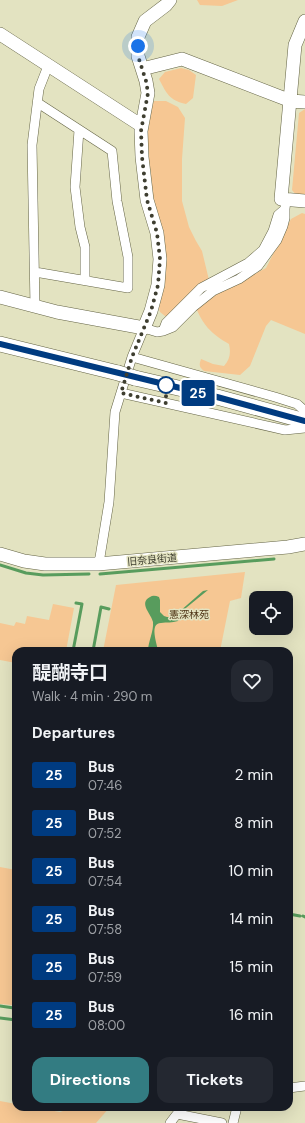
<!DOCTYPE html>
<html lang="en">
<head>
<meta charset="utf-8">
<style>
  :root { --surface:#171b24; --page:#242831; --text:#f1f3f6; --muted:#9ea1a6; --accent:#337c82 }
  body { margin:0; font-family:"DM Sans","Noto Sans JP",sans-serif; background:var(--page); color:var(--text); height:100vh; display:flex; flex-direction:column; font-size:15px; white-space:nowrap }
  * { box-sizing:border-box; margin:0 }
  p { font-size:13px; color:var(--muted) }
  .icon { flex:none; width:22px; height:22px; fill:none; stroke:currentColor; stroke-width:2; stroke-linecap:round; stroke-linejoin:round }
  .map { position:relative; flex:1; overflow:hidden }
  .drawer { position:absolute; left:12px; top:647px; width:281px; height:464px; display:flex; flex-direction:column; background:var(--surface); border-radius:12px; box-shadow:0 4px 16px #0002 }
  .drawer>* { flex:none }
  .badge { padding:0 8px; border-radius:3px; font-size:14px; line-height:26px }
  .tools { position:absolute; left:249px; top:591px; display:grid; gap:8px }
  .tools a { display:grid; place-items:center; width:44px; height:44px; border-radius:8px; background:var(--surface); box-shadow:0 4px 16px #0002; font-size:20px }
  .you { position:absolute; width:20px; height:20px; margin:-10px; border:3px solid #fff; border-radius:50%; background:#1a73e8; box-shadow:0 0 0 6px #1a73e833 }
  .map>.badge { position:absolute; translate:-50% -50%; box-shadow:0 0 0 2px #fff }
  h2 { padding:0 20px; font-size:15px; line-height:36px }
  .round { display:grid; place-items:center; flex:none; width:42px; height:42px; border-radius:12px; background:var(--page) }
  .overview { display:flex; align-items:center; justify-content:space-between; height:68px; padding:0 20px }
  h1 { font-size:19px; font-weight:700; line-height:30px }
  .action { display:flex; gap:8px; margin-top:auto; padding:8px 20px }
  .action a { flex:1; height:46px; border-radius:12px; background:var(--accent); color:#fff; font-size:16px; font-weight:700; line-height:46px; text-align:center }
  .action a+a { background:var(--page); color:var(--text) }
  ul { padding:0; list-style:none }
  li { display:flex; align-items:center; gap:12px; height:48px; padding:0 20px }
  li div { flex:1 }
  li b { display:block; font-size:15px }
  li em { font-style:normal }
  li .badge { min-width:44px; font-weight:700; text-align:center }
  .map>svg:first-child { display:block }
  .green { fill:#f6c793 }
  .water { fill:#589c5d }
  .lines { fill:none; stroke-linecap:round; stroke-linejoin:round }
  .stream { stroke:#589c5d; stroke-width:3 }
  .street-casing { stroke:#646445; stroke-width:10 }
  .secondary-casing { stroke:#646445; stroke-width:14 }
  .primary-casing { stroke:#646445; stroke-width:16 }
  .street { stroke:#fff; stroke-width:9 }
  .secondary { stroke:#fff; stroke-width:13 }
  .primary { stroke:#fff; stroke-width:15 }
  .primary-bridge-casing { stroke:#646445; stroke-width:16; stroke-linecap:butt }
  .primary-bridge { stroke:#fff; stroke-width:15 }
  .line-casing { stroke:#fff; stroke-width:9 }
  .line { stroke:#003b80; stroke-width:6 }
  .walk { stroke:#3e3e30; stroke-width:4; stroke-dasharray:0 7.2 }
  .stop-dot { fill:#fff; stroke:#003b80; stroke-width:2 }
  .labels { text-anchor:middle; stroke-width:3; stroke-linejoin:round; paint-order:stroke }
  .street-label { font-size:10px; fill:#3e3e30; stroke:#e3e3c1 }
  .park-label { font-size:10px; fill:#503617; stroke:#e3e3c1 }
</style>
</head>
<body>
<div class="map">
<svg width="305" height="1123" viewBox="0 0 305 1123">
  <rect width="100%" height="100%" fill="#e3e3c1"/>
  <path class="green" d="M197,0H238L222,6L200,5Z
    M181,68L189,70L196,75L193,98L186,104C169,100 167,94 159,79L165,72Z
    M154,101H166L178,107L185,118L182,159V201L189,227L196,241L202,251L209,280L168,316H165L160,312L159,308L163,287L151,190V173L147,153V122Z
    M305,109V196L296,195L292,190L299,113Z
    M302,213L305,214V334L271,320L266,326L250,366L240,375L204,371C199,367 199,365 201,359L213,364L224,366C230,359 231,353 229,344C211,334 202,324 195,305L266,268L291,219Z
    M245,572L241,598L230,601L220,651H103L116,585Z
    M53,604L74,608L66,651H16V663L0,660V623L14,626L16,622L25,624L27,616L49,620Z
    M0,867L16,870V985L12,1005L0,1004Z
    M0,1101L16,1104V1107H32L60,1112L75,1107H110L96,1123H0Z"/>
  <path class="water" d="M208,590L181,612L178,621C172,623 167,622 161,623C149,623 157,643 158,651H148C148,642 154,631 153,622C152,615 138,603 150,597C153,595 156,596 159,597L160,600V612L164,616L167,617H171L179,612L203,591Z"/>
  <g class="lines">
    <path class="stream" d="M0,565L26,573L43,575L89,574
      M100,574L274,559
      M73,651L82,604L76,603
      M93,651L101,607L109,609
      M289,914L300,916
      M303,916L305,917
      M0,1006L14,1008L16,994
      M0,1018L16,1020"/>
    <g class="street-casing">
      <path id="street" d="M79,130L75,187L80,227L85,247V280
        M35,272L128,288V257L117,201L112,151L38,103
        M35,307L32,145L39,89L48,66
        M163,331L166,323L201,288L248,263L263,250L273,231L278,215L285,209
        M132,357L275,397L297,404L305,411
        M121,393L285,430L305,428
        M98,564L100,557L109,502L115,412L132,357L144,328L157,332L163,331L173,327L193,307L213,291L239,279L258,266L277,240L283,226L285,218V209L286,199
        M289,1088L305,1086
        M170,1123L177,1114L222,1123
        M233,1123L237,1107"/>
    </g>
    <g class="secondary-casing">
      <path id="secondary" d="M305,21L295,45L281,199L305,201
        M0,34L142,126
        M142,69L182,59L291,101L305,102
        M0,297L57,312L144,328L151,311L158,285L160,259L157,233L147,200L142,157L141,131L148,93L146,81L138,56V37L145,21L166,5L170,0
        M0,554L24,561L45,564H98L288,547L305,544"/>
    </g>
    <g class="primary-casing">
      <path id="primary" d="M0,344L118,373
        M135,378L217,397L305,421"/>
    </g>
    <use href="#street" class="street"/>
    <use href="#secondary" class="secondary"/>
    <use href="#primary" class="primary"/>
    <g class="primary-bridge-casing">
      <path id="primary-bridge" d="M118,373L135,378"/>
    </g>
    <use href="#primary-bridge" class="primary-bridge"/>
  </g>
  <g class="lines">
    <g class="line-casing">
      <path id="line" d="M0,344L217,397L305,421"/>
    </g>
    <use href="#line" class="line"/>
    <path class="walk" d="M138,46V56L146,81L148,93L141,131L142,157L147,200L157,233L160,259L158,285L151,311L132,357L121,393L166,403V385"/>
  </g>
  <circle class="stop-dot" cx="166" cy="385" r="8"/>
  <g class="labels">
    <g class="street-label">
      <text transform="translate(152 559) rotate(-5)" y="4">旧奈良街道</text>
    </g>
    <g class="park-label">
      <text x="189" y="618">憲深林苑</text>
    </g>
  </g>
</svg>
<div class="tools">
<a><svg class="icon" aria-label="locate" viewBox="0 0 24 24"><circle cx="12" cy="12" r="6"/><path d="M12 2v4M12 18v4M2 12h4M18 12h4"/></svg></a>
</div>
<div class="you" style="left:138px;top:46px"></div>
<b class="badge" style="left:198px;top:393px;background:#003b80;color:#fff">25</b>
<section class="drawer">
<div class="overview"><div><h1>醍醐寺口</h1><p>Walk · 4 min · 290 m</p></div><a class="round"><svg class="icon" aria-label="heart" viewBox="0 0 24 24"><path d="M12 20l-8-8c-3-5 5-10 8-4 3-6 11-1 8 4z"/></svg></a></div>
<h2>Departures</h2>
<ul>
<li><span class="badge" style="background:#003b80;color:#fff">25</span><div><b>Bus</b><p>07:46</p></div><em>2 min</em></li>
<li><span class="badge" style="background:#003b80;color:#fff">25</span><div><b>Bus</b><p>07:52</p></div><em>8 min</em></li>
<li><span class="badge" style="background:#003b80;color:#fff">25</span><div><b>Bus</b><p>07:54</p></div><em>10 min</em></li>
<li><span class="badge" style="background:#003b80;color:#fff">25</span><div><b>Bus</b><p>07:58</p></div><em>14 min</em></li>
<li><span class="badge" style="background:#003b80;color:#fff">25</span><div><b>Bus</b><p>07:59</p></div><em>15 min</em></li>
<li><span class="badge" style="background:#003b80;color:#fff">25</span><div><b>Bus</b><p>08:00</p></div><em>16 min</em></li>
</ul>
<div class="action"><a>Directions</a><a>Tickets</a></div>
</section>
</div>
</body>
</html>
